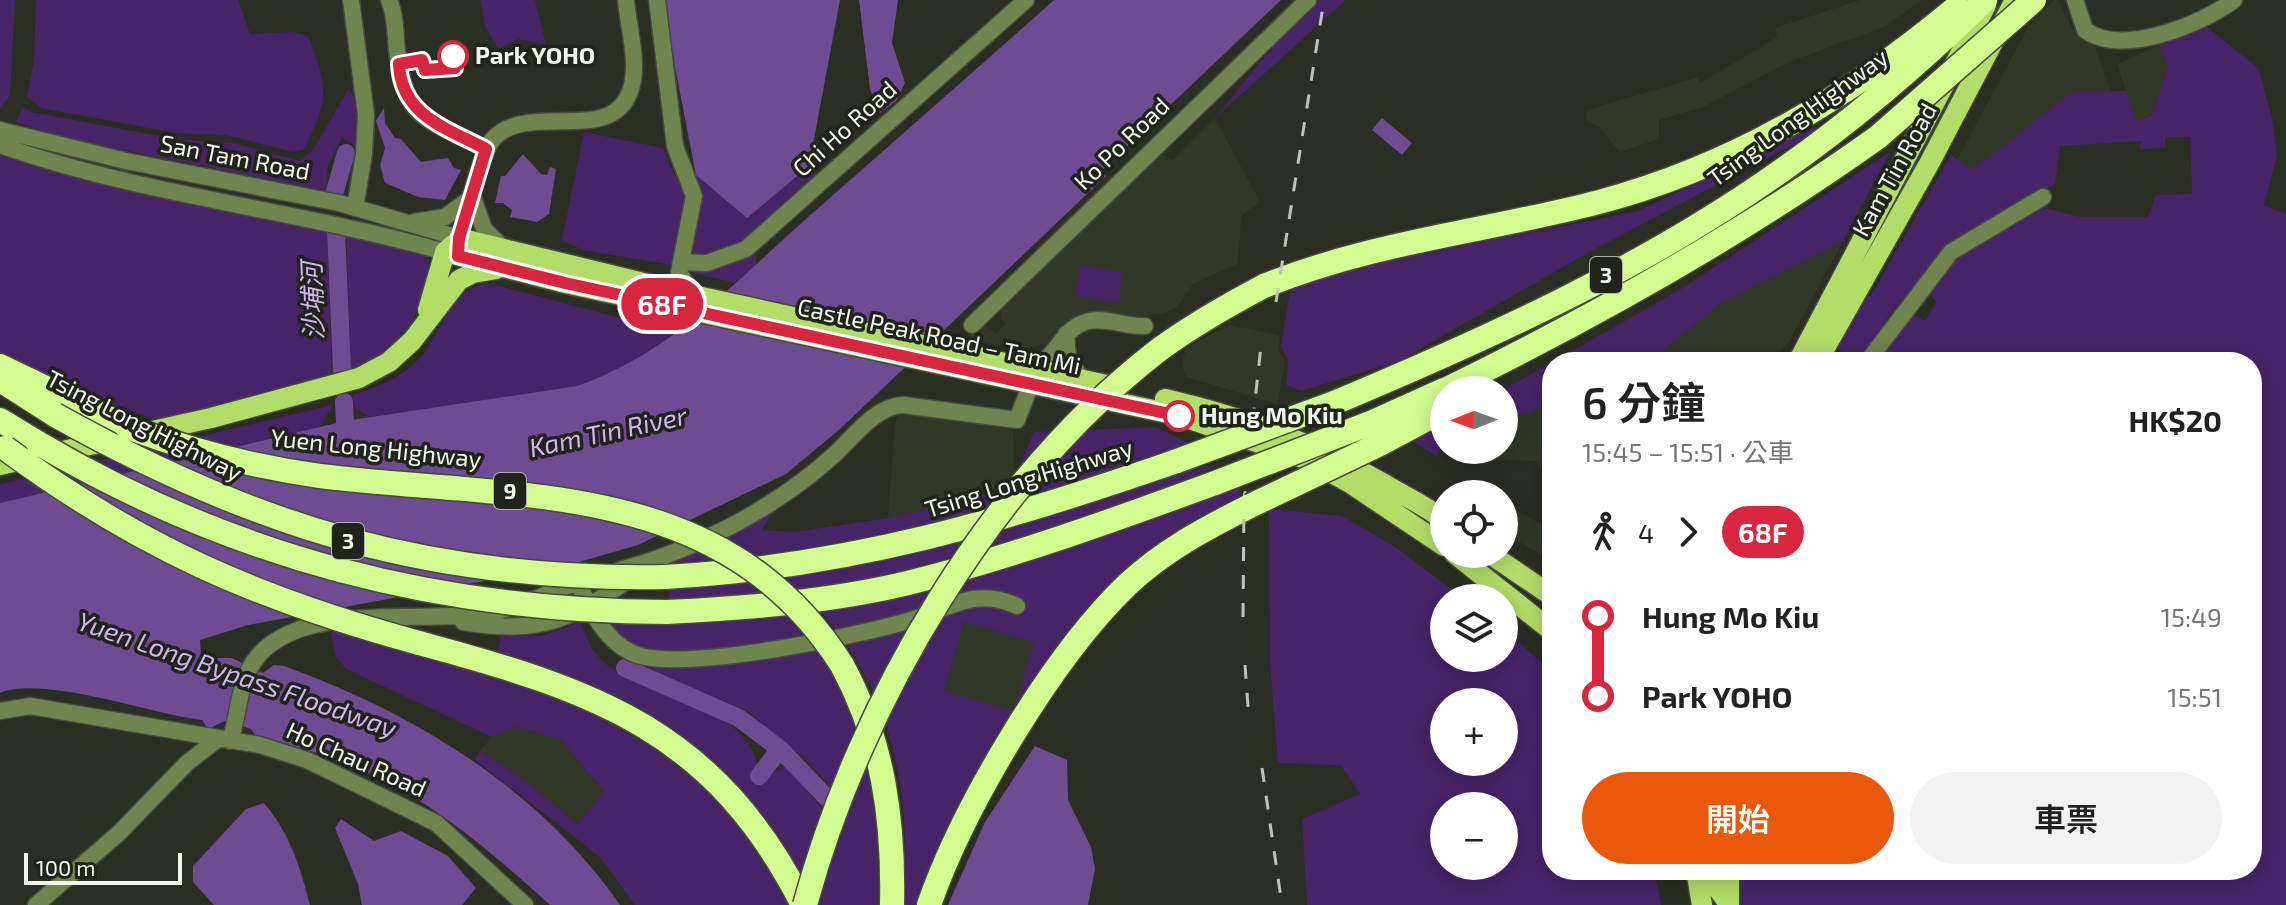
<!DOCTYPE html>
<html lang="zh-TW">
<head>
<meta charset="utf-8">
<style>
  :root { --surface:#fff; --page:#f2f2f2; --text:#222; --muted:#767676; --accent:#ea580c }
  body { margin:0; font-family:"Exo 2","Noto Sans TC",sans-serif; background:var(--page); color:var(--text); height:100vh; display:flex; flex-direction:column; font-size:30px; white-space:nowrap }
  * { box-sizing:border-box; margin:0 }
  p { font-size:26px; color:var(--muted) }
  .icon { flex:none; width:44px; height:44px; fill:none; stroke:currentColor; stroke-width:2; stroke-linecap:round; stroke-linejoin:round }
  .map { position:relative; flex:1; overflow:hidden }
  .details { position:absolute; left:1542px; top:352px; width:720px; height:528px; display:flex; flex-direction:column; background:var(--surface); border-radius:32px; box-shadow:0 4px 20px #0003 }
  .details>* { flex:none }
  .badge { padding:0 16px; border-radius:26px; font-size:28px; line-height:52px }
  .needle { width:52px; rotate:269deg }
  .fabs { position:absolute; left:1430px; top:376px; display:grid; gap:16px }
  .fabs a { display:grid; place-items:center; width:88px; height:88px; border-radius:50%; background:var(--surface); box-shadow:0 4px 20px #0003; font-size:40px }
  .scale { position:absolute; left:24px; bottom:20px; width:158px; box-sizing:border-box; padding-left:8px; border:4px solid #f2f5ee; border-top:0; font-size:22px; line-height:28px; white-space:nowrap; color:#f2f5ee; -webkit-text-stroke:6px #20241a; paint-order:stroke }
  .map>.badge { position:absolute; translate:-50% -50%; box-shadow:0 0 0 4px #fff }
  .legs { display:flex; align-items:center; gap:12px; height:88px; padding:0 40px; font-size:26px }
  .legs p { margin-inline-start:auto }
  .headline { display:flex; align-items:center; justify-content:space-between; height:136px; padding:0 40px }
  h1 { font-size:44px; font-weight:600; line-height:60px }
  .primary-button { display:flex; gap:16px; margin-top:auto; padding:16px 40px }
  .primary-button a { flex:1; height:92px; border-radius:48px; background:var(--accent); color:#fff; font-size:32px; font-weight:600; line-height:92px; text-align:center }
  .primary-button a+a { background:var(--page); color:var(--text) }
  ul { padding:0 40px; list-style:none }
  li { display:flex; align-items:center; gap:28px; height:80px; font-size:30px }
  li i { display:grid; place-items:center; width:12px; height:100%; margin:0 10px; background:currentColor }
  li i::after { content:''; width:20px; height:20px; margin:-10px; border:6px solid; border-radius:50%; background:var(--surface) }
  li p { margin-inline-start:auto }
  li:first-child i { background:linear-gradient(#0000 50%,currentColor 0) }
  li:last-child i { background:linear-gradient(currentColor 50%,#0000 0) }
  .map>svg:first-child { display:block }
  .built { fill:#313827 }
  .green { fill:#472468; fill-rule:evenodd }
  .water { fill:#6f4b94 }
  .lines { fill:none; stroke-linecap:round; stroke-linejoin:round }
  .river { stroke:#6f4b94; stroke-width:18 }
  .minor-casing { stroke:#464a3f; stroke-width:19 }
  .major-casing { stroke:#464a3f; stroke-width:23 }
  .highway-casing { stroke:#464a3f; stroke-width:27 }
  .minor { stroke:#70844f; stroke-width:16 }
  .major { stroke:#b3dd69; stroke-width:20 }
  .highway { stroke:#d3fc90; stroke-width:24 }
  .rail { stroke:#bfc2ba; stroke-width:3; stroke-dasharray:14 14; stroke-linecap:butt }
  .highway-bridge-casing { stroke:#464a3f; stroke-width:27; stroke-linecap:butt }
  .highway-bridge { stroke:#d3fc90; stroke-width:24 }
  .line-1-casing { stroke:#fff; stroke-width:18 }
  .line-1 { stroke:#d7263d; stroke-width:12 }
  .stop-1-dot { fill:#fff; stroke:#d7263d; stroke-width:4 }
  .labels { text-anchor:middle; stroke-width:7; stroke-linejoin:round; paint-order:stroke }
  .shield { fill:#20241a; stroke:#b3b6ae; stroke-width:2 }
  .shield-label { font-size:22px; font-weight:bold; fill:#f2f5ee }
  .stop-label { font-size:24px; font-weight:bold; fill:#f2f5ee; stroke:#20241a; text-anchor:start }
  .street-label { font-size:24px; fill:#f2f5ee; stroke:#20241a }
  .water-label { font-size:26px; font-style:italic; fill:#d0b5f2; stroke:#20241a }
</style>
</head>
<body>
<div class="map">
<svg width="2286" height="905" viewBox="0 0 2286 905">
  <rect width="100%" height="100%" fill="#2a2e23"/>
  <path class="built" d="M1860,0H1922L1884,27L1789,62L1703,107L1659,120V139L1620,152L1598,126L1586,121L1587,110L1698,77L1700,83L1777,37L1775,28Z
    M2054,0H2058L2071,27L2094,45L2111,91L2072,93L1972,171L1957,160L2027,29Z
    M2159,45L2168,66L2152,114L2136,123L2117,64Z
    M1215,118L1260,202L1242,215L1237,264L1193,284L1177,307L1165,313L1127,318L1087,311L1068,320L1051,343L1023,349L968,340L979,326H986L996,333L1005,324L1001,316L1002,303L1159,153L1173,160Z
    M1843,241L1789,342L1772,362H1649L1720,304Z
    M1229,325L1280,335L1278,350L1285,362L1277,404L1186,377L1182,365L1186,348Z
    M1552,404V489L1537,461L1452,459L1451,450H1504V420Z
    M900,412L1008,426L1013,432L1014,478L999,492L888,518L895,423Z
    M1504,503L1552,530V561L1504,533Z
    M964,622L1035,642L1014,712L944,692Z
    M514,727L560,739L604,793L577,824L529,783L480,751L493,735Z"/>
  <path class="green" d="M0,0H15L10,95L0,109Z
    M36,0H238L250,34L292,32L308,36C329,90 329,98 304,149L293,152L226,135L176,133L41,108L27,97L34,61Z
    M481,0H535L546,45L519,39L498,49L485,26Z
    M1321,0H1346L1215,118L1298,16Z
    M2207,27L2259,69L2273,123L2277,156L2264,205L2286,214V905H1742L1737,870H2252V362H1874L1909,312L1925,321L1936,302L1928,288C1960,249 2000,230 2045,208L2080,217H2148L2156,195L2192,194L2190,137H2165V148L2140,149L2141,141L2060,146L2055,184L1950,245L1888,317L1862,357L1848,359L1837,347L1864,299L1872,294L1951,155L1972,170L2072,92L2126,91L2136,122L2152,115L2168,66L2159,45Z
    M349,88L358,107L357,147L342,137L327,168L326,191L64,138L16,122L23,107L31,112L175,139L233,143L300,161L313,150Z
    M1814,127L1819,131L1591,251L1399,361L1301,391L1286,385L1288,360L1281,346L1290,290L1341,270L1638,211Z
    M584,132L663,148L674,175L685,185L688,195L672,265L583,250L562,240Z
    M0,152L327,229L332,377L156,420L57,382L0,353Z
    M1890,152L1843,241L1720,304L1649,362H1553L1681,289Z
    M809,166L820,178C783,210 745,256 693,255L700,198L696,175L747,218Z
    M346,233L419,252C439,262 429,285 426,303L420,301C406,345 391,352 351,371Z
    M755,249L756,266L735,283L690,272L711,268Z
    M1081,265L1123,273L1118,303L1075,295Z
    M482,284H491L675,332L646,356L613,374L577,386L369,417L355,407L353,395C382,385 409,375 427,349C444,324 450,295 482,284Z
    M1552,363V404L1504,420L1502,390Z
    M333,405L319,428L0,503V484Z
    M1444,422V445L1436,456L1411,440Z
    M1156,427L1190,444C1120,468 1049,497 978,516C873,544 767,559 660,565L702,550L779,504L761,530L795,532L888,518L999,492L1014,478L1034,432Z
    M1219,464L1150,499L951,562L794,596L669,602V584Z
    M1240,483L1239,501L1146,557L1101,593L1052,656L924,905H905C909,793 897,699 821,612C966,587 1102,537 1240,483ZM964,622L1034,642L1014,712L944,691Z
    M1269,509L1342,516L1394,546L1463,598H1444V658H1504V629L1552,672V870H1654L1661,905H1307L1302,819L1360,794L1341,765L1278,763L1270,663ZM1444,702H1504V762H1444ZM1444,806H1504V866H1444Z
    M792,615L852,698L881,802L882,905H814C775,798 679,724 578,679C553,668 524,661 497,653L501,636H542L580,622C585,632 589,647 597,655C639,704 742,695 758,767L751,776L757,783L786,765L834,823L849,807L807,761L747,711L635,664L608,625Z
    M330,630C460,665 618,695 716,795C747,827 768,867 791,905H635L600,857L475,760L480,751L529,783L577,824L604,792L560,739L515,727L492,737L346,669L335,655Z"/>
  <path class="water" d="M662,0H840L809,166L747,218L696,175Z
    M859,0H898L892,43L905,83L896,101L880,113L870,89Z
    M1054,0H1281L1102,170L1106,176L840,429L786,474L638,545L565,566L248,625L200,640L201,654L209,658H232L263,673L274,665L284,666C414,713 540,789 620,905H550C458,822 384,761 258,739L251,729L225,721L208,729L202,720C151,714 43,675 0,693V503L345,421L577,386C669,355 736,281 807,218C889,146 972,73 1054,0Z
    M384,108L385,123L395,138L401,139L421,162L448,158L454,168L461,170L445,200L418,197L385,183L380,165L385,148L376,121Z
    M1382,118L1412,143L1402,155L1372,130Z
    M523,154L541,174L547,175L550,167L556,169L549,214L537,222L510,217L512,210L503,203H495L501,176H505Z
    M1035,746L1067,760L1068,800L1091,847L1095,869L1088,905H948L985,822Z
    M264,803C290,834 300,866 310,905H214L193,882V866L246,809Z
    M341,819L374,841L401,831L448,856L476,888L462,905H362L358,884L335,828Z"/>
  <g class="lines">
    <path class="river" d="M335,191L346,153
      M336,230L342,371
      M344,402L346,443
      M625,668L739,718L780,749L829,800
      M759,776L780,749"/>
    <g class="minor-casing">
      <path id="minor" d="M351,0L366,115L364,154L355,208
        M389,0C396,15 395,34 397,50C405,122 427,118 486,149
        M657,0L675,146L694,196L679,272L692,294
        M2075,0L2085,30C2121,57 2201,25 2234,0
        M0,130L126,161L339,203L459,238C466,216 480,154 493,139C530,98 621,152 633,80C637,55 628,25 626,0
        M0,145C145,196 298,210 445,252
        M473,198L484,229L503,248
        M414,222L445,217L471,198
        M682,262L707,263L746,249L1026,0
        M972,325L1308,0
        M1066,334L1068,359L1082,379
        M1867,362L1951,252L2043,197
        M1032,367C1058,359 1061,327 1089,321C1107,317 1126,327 1145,326
        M620,570C696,550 777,507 835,454C854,436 876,406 903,405L1017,420L1031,384
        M578,582C590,609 603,639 632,653C677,674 856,636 908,621C949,609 975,586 1017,606
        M463,622C539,635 572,620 634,576
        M0,711L30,706L260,745L307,760L436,823L525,905
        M230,741C240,712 238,678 259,655C306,601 426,624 488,613C523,607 554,590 586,579
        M36,905L119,833L187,763L218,739"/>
    </g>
    <g class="major-casing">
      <path id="major" d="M459,238L697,296L1111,386
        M445,252L565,283L1181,416L1306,459L1350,483L1444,546
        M428,310L445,252L454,244
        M1798,362L1986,5
        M1817,362L1930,162L2015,0
        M1165,399C1248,418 1312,443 1386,485C1406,497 1426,506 1444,520
        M0,465L211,418L359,378L389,362L412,341L459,280L473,273L497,269
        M1455,554L1552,631
        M1490,554L1552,596
        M1696,870L1702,905
        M1713,870L1716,886L1729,904
        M1729,870V905"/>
    </g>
    <g class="highway-casing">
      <path id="highway" d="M1264,286C1376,241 1484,232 1599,202C1735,166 1850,96 1957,7
        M0,366L127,427
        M2,381L55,415
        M1445,390C1596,316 1741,235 1878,137
        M1334,403C1487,339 1644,268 1781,171C1854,120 1921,62 1985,0
        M0,420L38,443
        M1373,422L1444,390
        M1380,444L1444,410
        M665,577C849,567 1004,521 1177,461
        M666,612C746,608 829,602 908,583C1012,557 1114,520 1215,483
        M419,643C597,691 715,731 803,905
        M842,665C883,741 894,819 892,905
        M929,905C963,807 1052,657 1127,585C1163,551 1206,528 1250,506"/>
    </g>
    <use href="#minor" class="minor"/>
    <use href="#major" class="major"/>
    <use href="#highway" class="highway"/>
    <path class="rail" d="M1276,302L1324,0
      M1243,617L1244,501L1261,346
      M1245,665L1249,720
      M1262,768L1282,905"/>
    <g class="highway-bridge-casing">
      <path id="highway-bridge" d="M1878,137L2034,0
        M55,415C257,528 432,581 665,577
        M127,427C189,450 254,467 320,476C514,500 722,476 842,665
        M38,443C234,558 439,611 666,612
        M5,448C140,548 258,599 419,643
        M1177,461L1334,403
        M1215,483L1373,422
        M1250,506L1380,444
        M805,905C860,701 991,479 1160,349C1193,325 1228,305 1264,286"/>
    </g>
    <use href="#highway-bridge" class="highway-bridge"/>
  </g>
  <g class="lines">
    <g class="line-1-casing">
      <path id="line-1" d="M453,56L455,68L425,70L422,60L399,64C401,115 446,128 486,149L459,238L458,256L565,283L1179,416"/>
    </g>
    <use href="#line-1" class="line-1"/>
  </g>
  <g class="stop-1-dot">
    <circle cx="453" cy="56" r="14"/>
    <circle cx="1179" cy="416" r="14"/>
  </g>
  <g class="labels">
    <g class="shield">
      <rect x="1590" y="257" width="32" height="36" rx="6"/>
      <rect x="494" y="473" width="32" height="36" rx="6"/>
      <rect x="332" y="523" width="32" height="36" rx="6"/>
    </g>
    <g class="shield-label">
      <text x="1606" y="283">3</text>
      <text x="510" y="499">9</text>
      <text x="348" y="549">3</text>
    </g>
    <g class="stop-label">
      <text x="475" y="64">Park YOHO</text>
      <text x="1201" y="424">Hung Mo Kiu</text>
    </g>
    <g class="street-label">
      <text transform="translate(1798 118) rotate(-36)" y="8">Tsing Long Highway</text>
      <text transform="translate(845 129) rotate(-42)" y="8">Chi Ho Road</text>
      <text transform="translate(1122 144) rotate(-44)" y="8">Ko Po Road</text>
      <text transform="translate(235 158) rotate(11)" y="8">San Tam Road</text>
      <text transform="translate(1895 170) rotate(-61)" y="8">Kam Tin Road</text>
      <text transform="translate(939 337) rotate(12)" y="8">Castle Peak Road – Tam Mi</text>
      <text transform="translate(144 426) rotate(27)" y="8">Tsing Long Highway</text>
      <text transform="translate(376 449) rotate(6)" y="8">Yuen Long Highway</text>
      <text transform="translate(1029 479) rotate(-17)" y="8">Tsing Long Highway</text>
      <text transform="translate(356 760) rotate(24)" y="8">Ho Chau Road</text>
    </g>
    <g class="water-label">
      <text transform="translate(313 301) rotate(-92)" y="9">沙埔河</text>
      <text transform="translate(608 432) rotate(-12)" y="9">Kam Tin River</text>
      <text transform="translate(237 675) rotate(19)" y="9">Yuen Long Bypass Floodway</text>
    </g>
  </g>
</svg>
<div class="fabs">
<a><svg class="needle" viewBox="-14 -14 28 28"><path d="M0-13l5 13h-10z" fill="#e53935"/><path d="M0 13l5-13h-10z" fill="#767676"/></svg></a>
<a><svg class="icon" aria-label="locate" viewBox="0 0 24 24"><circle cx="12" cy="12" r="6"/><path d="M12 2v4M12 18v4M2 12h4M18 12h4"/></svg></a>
<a><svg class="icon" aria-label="layers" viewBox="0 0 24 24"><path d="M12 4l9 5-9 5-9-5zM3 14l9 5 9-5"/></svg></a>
<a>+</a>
<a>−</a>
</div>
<div class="scale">100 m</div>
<b class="badge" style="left:662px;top:304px;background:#d7263d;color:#fff">68F</b>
<section class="details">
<div class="headline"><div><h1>6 分鐘</h1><p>15:45 – 15:51 · 公車</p></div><b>HK$20</b></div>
<div class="legs"><svg class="icon" aria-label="walk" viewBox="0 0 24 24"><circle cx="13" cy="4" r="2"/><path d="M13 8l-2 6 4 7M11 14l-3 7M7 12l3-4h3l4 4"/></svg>4<svg class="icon" aria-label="forward" viewBox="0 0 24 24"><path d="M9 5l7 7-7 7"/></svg><b class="badge" style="background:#d7263d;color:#fff">68F</b></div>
<ul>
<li><i style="color:#d7263d"></i><b>Hung Mo Kiu</b><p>15:49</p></li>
<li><i style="color:#d7263d"></i><b>Park YOHO</b><p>15:51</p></li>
</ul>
<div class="primary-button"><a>開始</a><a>車票</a></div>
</section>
</div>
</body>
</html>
